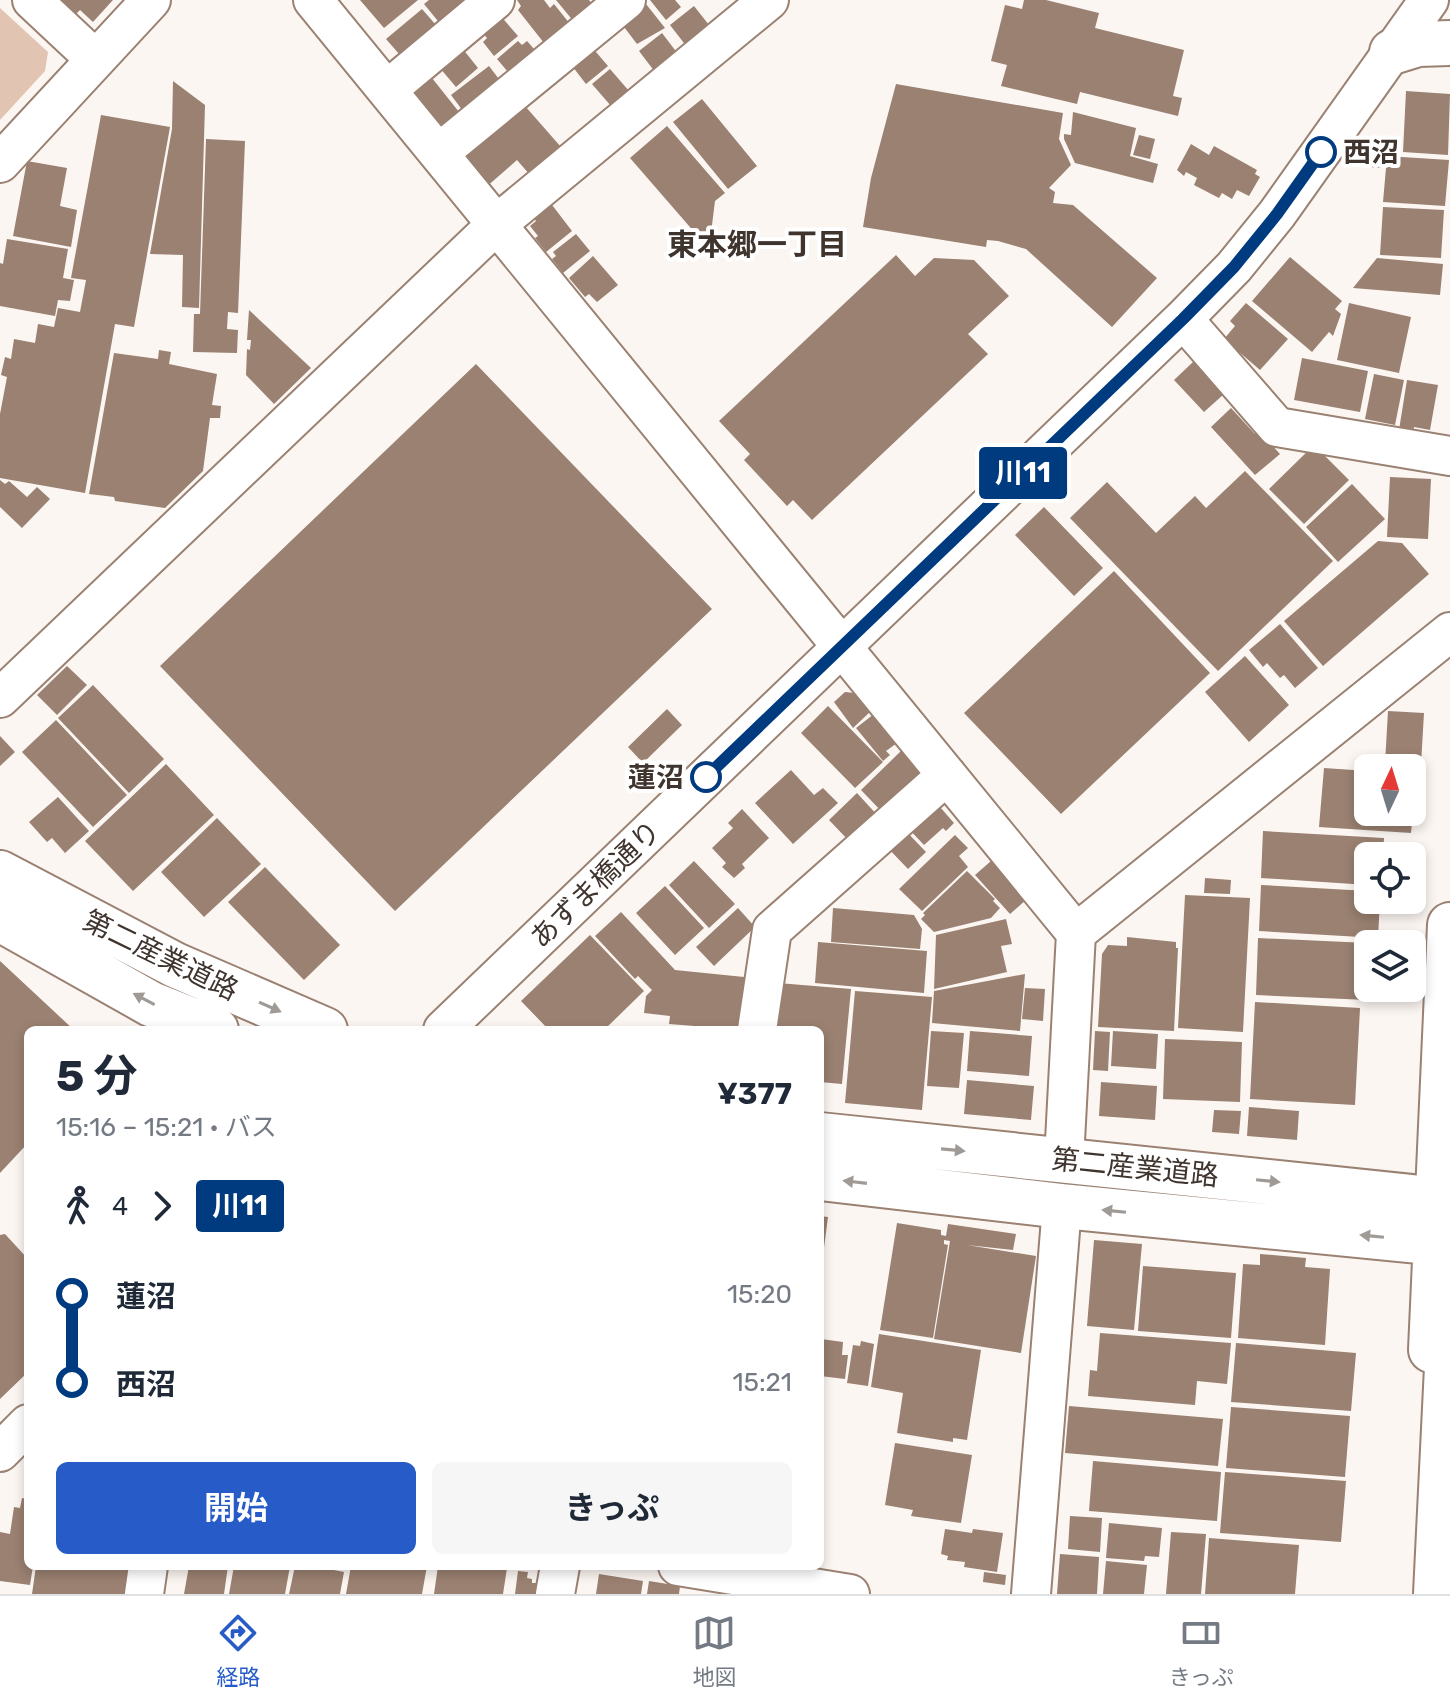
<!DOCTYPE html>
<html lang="ja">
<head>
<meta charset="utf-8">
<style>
  :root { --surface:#fff; --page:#f6f6f7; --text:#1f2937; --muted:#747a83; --line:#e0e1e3; --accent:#265bc8 }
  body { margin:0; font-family:Rubik,"Noto Sans JP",sans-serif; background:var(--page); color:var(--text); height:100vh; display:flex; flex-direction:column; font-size:30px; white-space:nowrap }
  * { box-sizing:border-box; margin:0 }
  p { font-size:26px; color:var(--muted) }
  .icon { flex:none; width:44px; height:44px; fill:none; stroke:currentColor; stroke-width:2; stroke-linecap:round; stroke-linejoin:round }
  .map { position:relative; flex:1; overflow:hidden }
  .panel { position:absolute; left:24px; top:1026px; width:800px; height:544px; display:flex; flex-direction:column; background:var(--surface); border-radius:12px; box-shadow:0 4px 12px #0003 }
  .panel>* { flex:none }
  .badge { padding:0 16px; border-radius:6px; font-size:28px; line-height:52px }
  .needle { width:52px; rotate:4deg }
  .buttons { position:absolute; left:1354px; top:754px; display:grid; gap:16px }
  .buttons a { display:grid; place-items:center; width:72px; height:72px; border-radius:12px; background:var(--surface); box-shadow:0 4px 12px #0003; font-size:40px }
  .map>.badge { position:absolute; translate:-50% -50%; box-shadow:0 0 0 4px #fff }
  .legs { display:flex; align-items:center; gap:12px; height:88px; padding:0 32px; font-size:26px }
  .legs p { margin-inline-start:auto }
  .summary { display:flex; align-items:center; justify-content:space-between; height:136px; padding:0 32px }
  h1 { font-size:44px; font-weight:700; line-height:60px }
  .action { display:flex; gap:16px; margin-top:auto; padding:16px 32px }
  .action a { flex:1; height:92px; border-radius:12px; background:var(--accent); color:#fff; font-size:32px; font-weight:700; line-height:92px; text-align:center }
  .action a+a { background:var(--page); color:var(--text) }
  ul { padding:0 32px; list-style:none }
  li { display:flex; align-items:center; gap:28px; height:88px; font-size:30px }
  li i { display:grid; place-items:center; width:12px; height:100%; margin:0 10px; background:currentColor }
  li i::after { content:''; width:20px; height:20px; margin:-10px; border:6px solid; border-radius:50%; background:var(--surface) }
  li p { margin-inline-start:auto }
  li:first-child i { background:linear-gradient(#0000 50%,currentColor 0) }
  li:last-child i { background:linear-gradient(currentColor 50%,#0000 0) }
  .menu { display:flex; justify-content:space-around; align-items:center; height:112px; border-top:2px solid var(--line); background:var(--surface); font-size:22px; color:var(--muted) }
  .menu a { display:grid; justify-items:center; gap:4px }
  .menu .on { color:var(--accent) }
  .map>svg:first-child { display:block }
  .green { fill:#e2c4b3 }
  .building { fill:#9a8171 }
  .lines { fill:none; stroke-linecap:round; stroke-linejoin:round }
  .minor-casing { stroke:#9a8172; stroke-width:42 }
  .major-casing { stroke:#9a8172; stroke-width:48 }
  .highway-casing { stroke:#9a8172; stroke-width:48 }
  .minor { stroke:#fff; stroke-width:38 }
  .major { stroke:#fff; stroke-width:44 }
  .highway { stroke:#fff; stroke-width:44 }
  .oneway { fill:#9f9a96 }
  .line-1-casing { stroke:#fff; stroke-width:18 }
  .line-1 { stroke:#003b80; stroke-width:12 }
  .stop-1-dot { fill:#fff; stroke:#003b80; stroke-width:4 }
  .labels { text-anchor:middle; stroke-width:8; stroke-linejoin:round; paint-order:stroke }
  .stop-label { font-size:28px; font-weight:bold; fill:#3f342e; stroke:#fff; text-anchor:start }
  .street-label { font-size:28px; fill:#3f342e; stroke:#fff }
  .neighbourhood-label { font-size:30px; font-weight:bold; fill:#3f342e; stroke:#fff }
</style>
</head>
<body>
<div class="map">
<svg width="1450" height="1594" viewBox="0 0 1450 1594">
  <rect width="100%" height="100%" fill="#fcf6f2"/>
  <path class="green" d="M0,8L48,52L45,71L0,120Z"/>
  <path class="building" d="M62,0H113L93,22L80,10L74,16L59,3Z
    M360,0H418L384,28Z
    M429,0H462L467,6L442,26L424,4Z
    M517,0H544L550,8L554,4L574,29L544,43L518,10L521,6Z
    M556,0H589L599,12L575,23Z
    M650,0H675L681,7L666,20Z
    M1024,0H1046L1099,13L1095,28L1184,50L1173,96L1182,98L1178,116L1080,92L1077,104L1001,86L1007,65L991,61L1005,5L1022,9Z
    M646,4L665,28L637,44L621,23Z
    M694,6L709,25L687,47L670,25Z
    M422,9L442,32L406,62L386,39Z
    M499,14L518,36L494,56L483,42L487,38L480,30Z
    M662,33L678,54L655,72L639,51Z
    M518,41L522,45L527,41L541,57L515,80L497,59Z
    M590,45L608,66L586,84L569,62Z
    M462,48L478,68L456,87L439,67Z
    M489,66L505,87L466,115L451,95Z
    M610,69L629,91L611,106L592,84Z
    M432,78L463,117L443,133L411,95Z
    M173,81L205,105L199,308L182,307L183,255L150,254L172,129Z
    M896,84L1063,113L1059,139L1071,165L1049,188L1055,192L1053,203L1073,205L1157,278L1112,327L1026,249L998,241L987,240L986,247L863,227L871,178Z
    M1406,91L1450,94L1448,155L1403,152Z
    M702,99L757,166L728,189L673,122Z
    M525,106L561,147L530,175L517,160L485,188L460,160L487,131L492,136Z
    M1073,112L1136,128L1130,156L1158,164L1153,183L1075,163L1064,139V134L1071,135Z
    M101,115L170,127L134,327L115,324L85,493L0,478V414L7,377L1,375L5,357L11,359L14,339L35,343L38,324L54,327L58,308L80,312L86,280L71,278Z
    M667,126L725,193L715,201L709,249L630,158Z
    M1139,135L1155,139L1150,159L1133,155Z
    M206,139L245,141L238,313L228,312L227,329L238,330L237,353L193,352L194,314H200Z
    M1191,144L1209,155L1214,146L1257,170L1255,174L1260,177L1249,196L1237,190L1232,199L1222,193L1219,198L1194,185L1197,178L1186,172L1184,176L1177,170Z
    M1370,155L1449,160L1445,206L1383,202L1386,168L1369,167Z
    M27,161L67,168L60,206L77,210L71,247L13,236Z
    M549,201L572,231L546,252L535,238L538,236L530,226L536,221L532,215Z
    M1383,207L1444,210L1441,258L1380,255Z
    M576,234L590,251L563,273L552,259L556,256L553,252Z
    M7,239L68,249L63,278L74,280L70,301L58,300L55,316L0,306V263L3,264Z
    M896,255L915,276L934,258L974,260L1009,296L968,334L988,354L812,520L793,500L787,506L744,460L750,454L719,421Z
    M593,256L618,285L597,302L589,294L585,297L569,278Z
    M1290,257L1342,301L1335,309L1341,314L1333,336L1329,332L1312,352L1252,301Z
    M1377,258L1443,264L1440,295L1353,288Z
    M1246,303L1288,339L1260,370L1224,339L1235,326L1230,321Z
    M1349,303L1411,317L1399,373L1337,360Z
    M249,310L311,368L274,404L246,375L247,349L250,350L251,340H247Z
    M159,350L171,352L169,364L217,374L212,405L221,406L220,418H210L203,471L165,508L115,501L114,497L89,494L114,353L158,359Z
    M1302,358L1368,371L1360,412L1294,400Z
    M1193,362L1224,394L1204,412L1174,380Z
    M476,364L712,609L395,911L160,666Z
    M1374,374L1404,380L1395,425L1365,419Z
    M1407,380L1438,385L1430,430L1414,427L1413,433L1399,430Z
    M1231,408L1255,434L1258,430L1280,454L1255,475L1211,427Z
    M1314,445L1349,480L1304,524L1269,489Z
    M1245,471L1333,561L1218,671L1070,518L1107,482L1156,533L1195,496L1206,508Z
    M1390,477L1431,479L1428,539L1387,537Z
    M0,480L5,484L9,481L27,497L37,487L50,499L22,528L0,507Z
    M1352,484L1385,519L1338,562L1306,527Z
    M1044,507L1103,568L1074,596L1015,535Z
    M1378,541L1402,543L1429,574L1323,666L1284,621Z
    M1114,571L1210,673L1061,814L964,713Z
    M1280,624L1318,668L1295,688L1284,675L1280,678L1267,663L1263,667L1249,650Z
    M1245,656L1289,705L1249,742L1205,692Z
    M67,666L87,685L57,715L37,695Z
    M93,685L164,759L129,793L58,718Z
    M845,692L855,693L871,711L853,728L834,702Z
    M828,706L883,762L855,788L801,733Z
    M667,709L682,725L643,763L628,747Z
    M1388,711L1424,713L1421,765L1385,763Z
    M874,714L897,743L886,751L890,755L883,761L856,728Z
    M56,720L127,795L93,827L22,752Z
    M0,736L15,752L0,766Z
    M902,750L925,774L884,814L861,790Z
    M166,764L214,815L133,891L85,841Z
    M1324,768L1368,771V812H1413L1411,833L1319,827Z
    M791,770L814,795L823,788L838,803L793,844L755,803Z
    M857,793L879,817L851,843L829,820Z
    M58,797L89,831L65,853L52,838L47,842L29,822Z
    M933,799L954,823L946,831L943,828L924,845L905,825Z
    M742,809L769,838L742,864L745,868L734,878L722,867L726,863L712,848L733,828L728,823Z
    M217,818L261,864L204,917L161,872Z
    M903,828L926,852L908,869L885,845Z
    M1263,831L1384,838L1383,856H1368V885L1261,878Z
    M955,835L968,848L959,856L968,867L922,911L899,889Z
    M694,861L735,904L709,928L669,885Z
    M991,861L1026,900L1010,914L975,875Z
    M265,867L340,945L304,980L228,902Z
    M967,871L995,899L993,901L1000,908L991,918L934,932L921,919L925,915L923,913Z
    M1205,878L1231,880L1230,894L1204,893Z
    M1261,885L1368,891V900H1380L1378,938L1259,931Z
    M665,886L704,928L675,955L636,913Z
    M1185,895L1250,898L1243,1032L1178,1028Z
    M738,908L755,927L714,966L696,947Z
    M833,908L914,915L922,929L920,949L831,942Z
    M621,912L675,970L754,978L746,1030L669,1024L670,1016L644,1013L646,996L652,990L638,976L635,979L595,936Z
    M1006,919L1012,944L1001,946L1007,972L934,989L936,935Z
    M590,935L644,991L604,1030H549L521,1001Z
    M1127,937L1176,942V948H1178L1174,1031L1098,1027L1102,954L1108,945L1127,946Z
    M1258,938L1368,943L1367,1000L1256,995Z
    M818,942L927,951L924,993L815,983Z
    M0,961L74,1030H28V1143L0,1173Z
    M1025,974L1020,1031L932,1023L934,991Z
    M778,983L851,989L842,1084L820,1082V1030H774Z
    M1025,988L1045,989L1043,1021L1022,1019Z
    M855,991L932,997L922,1110L845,1103Z
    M1255,1002L1360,1008L1355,1105L1250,1099Z
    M931,1031L964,1033L959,1088L927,1086Z
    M970,1031L1032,1036L1029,1076L967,1071Z
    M1095,1031L1110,1032L1108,1071L1093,1070Z
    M1113,1031L1158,1034L1156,1069L1111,1066Z
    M1165,1039L1242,1042L1240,1102L1163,1099Z
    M967,1080L1034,1086L1031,1120L964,1114Z
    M1101,1082L1157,1086L1155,1120L1099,1116Z
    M1249,1107L1299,1111L1297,1140L1247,1136Z
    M1214,1110L1241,1111L1239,1134L1212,1132Z
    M820,1216L828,1217L822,1263H820Z
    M897,1223L941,1230V1235L946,1236L948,1224L1016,1234L1013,1250L967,1245L1036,1256L1021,1353L934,1339L950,1241L944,1240V1244L948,1245L933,1338L880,1330Z
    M5,1234L28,1259V1372L0,1399V1235Z
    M1094,1240L1142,1244L1134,1330L1087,1326Z
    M1260,1254L1306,1258L1305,1267L1330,1269L1325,1345L1238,1338L1243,1264L1260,1265Z
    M1143,1266L1236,1273L1231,1338L1138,1331Z
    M1100,1333L1231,1343L1227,1384L1197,1381L1195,1405L1088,1396L1090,1370L1097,1371Z
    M879,1334L981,1350L967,1440L953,1438V1442L897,1433L903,1393L871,1387Z
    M821,1339L843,1342L842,1355H848L845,1379L820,1376Z
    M861,1341L874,1344L868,1386L847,1383L853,1345L860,1346Z
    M1236,1343L1356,1353L1351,1411L1231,1402Z
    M1069,1406L1223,1419L1218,1466L1065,1453Z
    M1231,1407L1350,1416L1345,1477L1226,1468Z
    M895,1443L972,1455L961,1523L911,1516L913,1510L885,1505Z
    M1093,1461L1221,1472L1217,1521L1089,1511Z
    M1225,1472L1346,1481L1341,1542L1220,1533Z
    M22,1498L28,1499V1566H33L30,1585L0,1581V1532L10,1534L14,1507L20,1508Z
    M1070,1516L1102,1518L1100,1552L1068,1549Z
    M1109,1523L1162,1528L1159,1557L1145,1556L1144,1561L1106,1558Z
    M945,1529L972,1533L973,1529L1003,1533L997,1572L964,1567L965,1562L947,1560L948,1556L941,1554Z
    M1171,1532L1206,1534L1201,1594H1166Z
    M1209,1538L1299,1545L1295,1594H1205Z
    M1060,1554L1099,1557L1097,1594H1057Z
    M1106,1561L1147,1565L1144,1594H1103Z
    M36,1566H118L134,1569L129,1594H32Z
    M189,1566H228L224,1594H184Z
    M234,1566H290L285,1594H229Z
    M295,1566H313L344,1572L340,1594H289Z
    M351,1566H427L422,1594H346Z
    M438,1566L507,1568L503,1594H434Z
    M518,1571L528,1572L527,1578L532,1579V1583H538L537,1594H515Z
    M984,1572L1006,1575L1005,1585L983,1582Z
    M599,1574L643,1581L641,1594H596Z
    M649,1581L680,1586L679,1594H647Z"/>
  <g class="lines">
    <g class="minor-casing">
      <path id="minor" d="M32,0L95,59
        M313,0L1076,933
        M387,90L495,0
        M439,153L626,0
        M0,163L151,0
        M1183,319L1277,427L1450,456
        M0,698L497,224L769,0
        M443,1030L1183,319L1234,267L1277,214L1429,0
        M757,1030L772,930L947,775
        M1064,1160L1076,933L1450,632
        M0,1452L28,1424
        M678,1566L850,1594
        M144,1594L148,1566
        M555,1594L560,1566
        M1031,1594L1062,1206"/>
    </g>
    <g class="major-casing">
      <path id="major" d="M1392,52L1418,44L1450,43
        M0,873L175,965L325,1030
        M0,919L151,1004L216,1030
        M820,1135L1450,1201
        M820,1178L1062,1206L1450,1244
        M1431,1350L1450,925"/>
    </g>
    <g class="highway-casing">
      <path id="highway" d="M1436,1594L1450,1305"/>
    </g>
    <use href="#minor" class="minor"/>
    <use href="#major" class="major"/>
    <use href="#highway" class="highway"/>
  </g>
  <defs><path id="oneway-solid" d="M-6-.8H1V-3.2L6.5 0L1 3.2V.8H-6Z" transform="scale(2)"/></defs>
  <g class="oneway">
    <use href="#oneway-solid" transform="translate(144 999) rotate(-152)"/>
    <use href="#oneway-solid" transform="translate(270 1007) rotate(24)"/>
    <use href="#oneway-solid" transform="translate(953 1150) rotate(5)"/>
    <use href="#oneway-solid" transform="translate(1268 1181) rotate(6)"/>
    <use href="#oneway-solid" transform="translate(855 1182) rotate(-173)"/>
    <use href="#oneway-solid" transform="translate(1114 1211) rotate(-174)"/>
    <use href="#oneway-solid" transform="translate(1372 1236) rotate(-174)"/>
  </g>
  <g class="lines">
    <g class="line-1-casing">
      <path id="line-1" d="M706,777L1183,319L1234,267L1277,214L1321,152"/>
    </g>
    <use href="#line-1" class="line-1"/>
  </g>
  <g class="stop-1-dot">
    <circle cx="1321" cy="152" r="14"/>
    <circle cx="706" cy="777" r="14"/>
  </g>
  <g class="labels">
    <g class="stop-label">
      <text x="1343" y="162">西沼</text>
      <text x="684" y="787" text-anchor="end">蓮沼</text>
    </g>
    <g class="street-label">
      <text transform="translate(595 884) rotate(-44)" y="10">あずま橋通り</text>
      <text transform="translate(161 955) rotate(26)" y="10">第二産業道路</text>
      <text transform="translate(1135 1167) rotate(6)" y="10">第二産業道路</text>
    </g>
    <g class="neighbourhood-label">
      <text x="757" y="255">東本郷一丁目</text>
    </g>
  </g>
</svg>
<div class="buttons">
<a><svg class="needle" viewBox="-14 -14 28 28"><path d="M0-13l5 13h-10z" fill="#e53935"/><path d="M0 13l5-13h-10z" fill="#747a83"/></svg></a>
<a><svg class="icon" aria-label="locate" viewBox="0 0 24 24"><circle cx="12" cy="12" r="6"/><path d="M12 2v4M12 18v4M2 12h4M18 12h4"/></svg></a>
<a><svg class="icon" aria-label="layers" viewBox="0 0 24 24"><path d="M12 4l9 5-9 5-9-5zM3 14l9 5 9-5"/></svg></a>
</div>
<b class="badge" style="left:1023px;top:473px;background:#003b80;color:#fff">川11</b>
<section class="panel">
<div class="summary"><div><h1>5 分</h1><p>15:16 – 15:21 · バス</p></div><b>¥377</b></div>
<div class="legs"><svg class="icon" aria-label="walk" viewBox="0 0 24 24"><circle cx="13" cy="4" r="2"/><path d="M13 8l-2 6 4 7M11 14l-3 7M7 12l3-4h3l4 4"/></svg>4<svg class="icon" aria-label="forward" viewBox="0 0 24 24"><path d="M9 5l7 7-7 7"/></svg><b class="badge" style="background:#003b80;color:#fff">川11</b></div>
<ul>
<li><i style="color:#003b80"></i><b>蓮沼</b><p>15:20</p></li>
<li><i style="color:#003b80"></i><b>西沼</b><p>15:21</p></li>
</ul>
<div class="action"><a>開始</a><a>きっぷ</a></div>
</section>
</div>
<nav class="menu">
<a class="on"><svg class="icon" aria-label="directions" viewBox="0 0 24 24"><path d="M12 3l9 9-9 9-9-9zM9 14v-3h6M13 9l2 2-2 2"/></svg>経路</a>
<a><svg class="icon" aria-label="map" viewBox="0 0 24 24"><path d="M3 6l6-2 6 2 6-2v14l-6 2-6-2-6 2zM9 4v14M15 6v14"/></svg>地図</a>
<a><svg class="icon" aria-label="tickets" viewBox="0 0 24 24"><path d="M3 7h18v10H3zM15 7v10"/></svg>きっぷ</a>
</nav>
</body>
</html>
